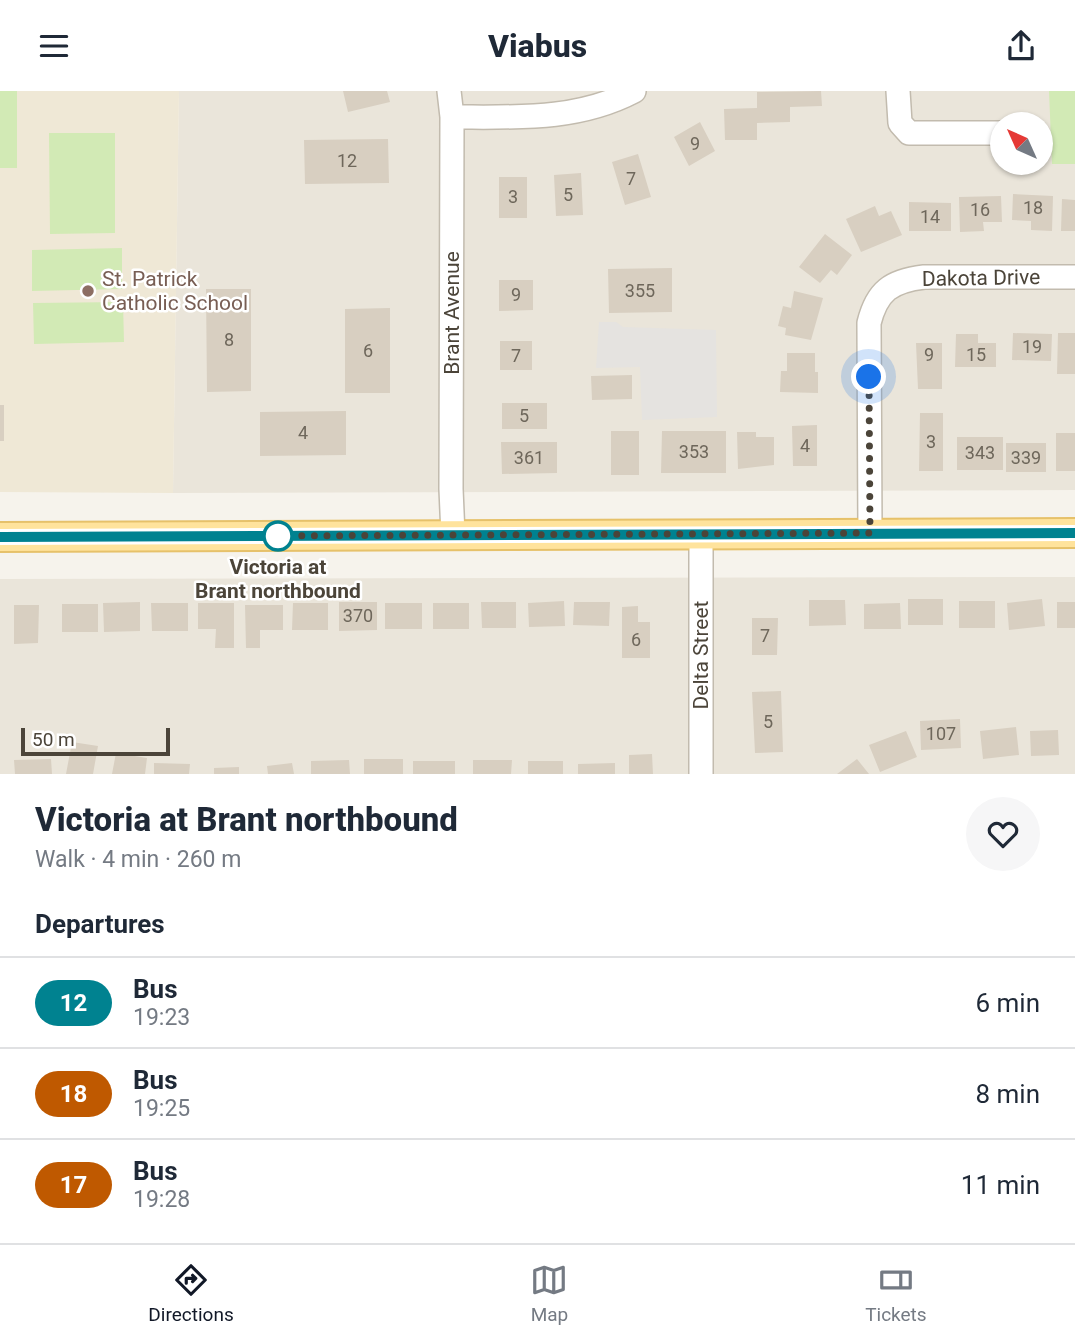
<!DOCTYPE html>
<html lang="en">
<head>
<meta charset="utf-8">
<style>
  :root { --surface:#fff; --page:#f6f6f7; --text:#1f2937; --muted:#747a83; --line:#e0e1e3; --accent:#111827 }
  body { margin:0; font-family:Roboto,sans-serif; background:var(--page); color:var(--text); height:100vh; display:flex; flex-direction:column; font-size:26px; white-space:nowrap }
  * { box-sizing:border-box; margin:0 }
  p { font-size:23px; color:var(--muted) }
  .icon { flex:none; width:38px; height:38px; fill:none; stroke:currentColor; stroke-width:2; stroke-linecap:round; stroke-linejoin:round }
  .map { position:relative; height:683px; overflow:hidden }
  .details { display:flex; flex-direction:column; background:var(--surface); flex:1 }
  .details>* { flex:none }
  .badge { padding:0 14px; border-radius:23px; font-size:24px; line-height:46px }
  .needle { width:46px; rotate:315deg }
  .fabs { position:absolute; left:990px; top:21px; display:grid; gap:14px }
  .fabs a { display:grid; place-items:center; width:63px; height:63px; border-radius:50%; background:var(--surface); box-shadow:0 2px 5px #0004; font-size:35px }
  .scale { position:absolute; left:21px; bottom:18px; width:149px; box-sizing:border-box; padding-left:7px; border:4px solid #4b4439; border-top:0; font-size:19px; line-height:24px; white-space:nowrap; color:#4b4439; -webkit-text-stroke:5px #fff; paint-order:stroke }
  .you { position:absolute; width:35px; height:35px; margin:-18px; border:5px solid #fff; border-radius:50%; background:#1a73e8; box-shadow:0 0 0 10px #1a73e833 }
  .map>.badge { position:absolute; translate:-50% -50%; box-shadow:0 0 0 4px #fff }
  h2 { padding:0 35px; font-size:26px; line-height:63px }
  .round { display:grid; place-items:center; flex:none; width:74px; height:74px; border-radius:37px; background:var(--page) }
  .overview { display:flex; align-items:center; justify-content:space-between; height:119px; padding:0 35px }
  h1 { font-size:33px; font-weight:800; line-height:52px }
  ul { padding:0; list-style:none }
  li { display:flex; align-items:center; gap:21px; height:91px; padding:0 35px; border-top:2px solid var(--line) }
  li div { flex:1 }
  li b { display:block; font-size:26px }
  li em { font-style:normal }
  li .badge { min-width:77px; font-weight:700; text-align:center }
  header { display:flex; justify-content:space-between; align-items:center; height:91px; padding:0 35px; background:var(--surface); font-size:32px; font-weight:800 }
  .tabs { display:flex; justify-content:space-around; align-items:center; height:98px; border-top:2px solid var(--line); background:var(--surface); font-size:19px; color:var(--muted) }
  .tabs a { display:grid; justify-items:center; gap:4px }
  .tabs .selected { color:var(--accent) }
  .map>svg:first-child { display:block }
  .residential { fill:#eae5da; fill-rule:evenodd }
  .education { fill:#efe8d6 }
  .green { fill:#d2eab5 }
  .parking { fill:#e5e3e0 }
  .building { fill:#d8cfc1 }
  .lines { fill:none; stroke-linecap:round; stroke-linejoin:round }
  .minor-casing { stroke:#c2bbae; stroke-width:26 }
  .major-casing { stroke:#e6c16a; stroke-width:32 }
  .minor { stroke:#fff; stroke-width:23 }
  .major { stroke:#ffe39c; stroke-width:28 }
  .line-casing { stroke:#fff; stroke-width:16 }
  .line { stroke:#008290; stroke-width:10 }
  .walk { stroke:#4b4439; stroke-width:7; stroke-dasharray:0 12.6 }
  .education-dot { fill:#8d6e63; stroke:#fff; stroke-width:2.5 }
  .stop-dot { fill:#fff; stroke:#008290; stroke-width:3.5 }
  .labels { text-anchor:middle; stroke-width:5; stroke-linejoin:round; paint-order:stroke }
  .number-label { font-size:18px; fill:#6e675b }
  .street-label { font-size:21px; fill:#4b4439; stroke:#fff }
  .education-label { font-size:21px; fill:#785e54; stroke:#fff; text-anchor:start }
  .stop-label { font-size:21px; font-weight:bold; fill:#4b4439; stroke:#fff }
</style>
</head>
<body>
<header><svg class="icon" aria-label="menu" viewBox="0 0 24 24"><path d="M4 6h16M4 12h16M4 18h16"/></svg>Viabus<svg class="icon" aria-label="share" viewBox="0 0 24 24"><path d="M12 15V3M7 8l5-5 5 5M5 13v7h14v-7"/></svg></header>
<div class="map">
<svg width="1075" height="683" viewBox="0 0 1075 683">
  <rect width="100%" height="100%" fill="#f6f3ec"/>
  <path class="residential" d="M179,0H1075V399L173,402ZM1003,33H1041V72H1003Z
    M1075,486V683H0V488Z"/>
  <path class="education" d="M0,0H179L173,402L0,401Z"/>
  <path class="green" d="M0,0H17V77H0Z
    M1049,0H1075V73H1052Z
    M49,42H115V142L50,143Z
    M122,157V198L32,200V159Z
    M123,211L124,251L34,253L33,212Z"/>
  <path class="parking" d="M599,231H616L623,236L716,239L717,326L642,329L640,276L596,277Z"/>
  <path class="building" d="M343,0H387L390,11L348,21Z
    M821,0L822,15L790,16V31L757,32V49H725L724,18L757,17V1Z
    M700,31L715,60L689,75L674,46Z
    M388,48L389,92L305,93L304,49Z
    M638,63L651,106L625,114L612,71Z
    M581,82L583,124L556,125L554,84Z
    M499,86H527V127H499Z
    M1013,103L1053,105L1052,140L1031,139V130L1012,129Z
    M1001,105L1002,131H983L984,140L960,141L959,106Z
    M1062,108L1075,109V140H1061Z
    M909,111L951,112V140H909Z
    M875,115L879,125L891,120L902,144L861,161L846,128Z
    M825,143L852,164L837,184L831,179L820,192L799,176Z
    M672,177V221L609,222L608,178Z
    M499,189H533V219L499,220Z
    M206,198H251V300L207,301Z
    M794,200L823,207L811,249L785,244L786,237L778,235L783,215L791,217Z
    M390,217V302H345V218Z
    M1013,242L1052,243L1051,270L1012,269Z
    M1058,242H1075V283H1057Z
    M956,243H978V252H996V276H955Z
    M500,250H532V279H500Z
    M916,252H942V298H918Z
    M787,262H815V281H818V302L780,301L781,280H787Z
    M632,284V308L592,309L591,285Z
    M502,312H547V338H502Z
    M0,314H4V350H0Z
    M346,320V364L260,365V321Z
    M920,322H943V380H919Z
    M817,334V375H793L792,335Z
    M611,340H639V384H611Z
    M662,340H726V382H661Z
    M737,341H756V346H774V374L738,378Z
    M1056,342H1075V380H1056Z
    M957,346H1003V379H957Z
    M501,351H557V382L502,383Z
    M1006,352H1046V381H1006Z
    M908,508H943V534H908Z
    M1042,508L1045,535L1009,539L1007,512Z
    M809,509H845L846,534L809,535Z
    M564,510L565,535L529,536L528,512Z
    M959,510H995V537H959Z
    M140,511V540L104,541L103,512Z
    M339,511H377V539L339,540Z
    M481,511H516V537H482Z
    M574,511H610L609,535L573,534Z
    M1057,511H1075V537H1057Z
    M151,512H188V540H152Z
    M198,512H234V557H215L216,538H198Z
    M293,512H328V539H292Z
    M385,512H422V538H385Z
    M433,512H469V538H433Z
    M900,512L901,538H864V513Z
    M62,513H98V541H62Z
    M14,514H39L38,552L14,553Z
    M245,514H283V539H260V557H246Z
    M638,515V531H650V567H622V516Z
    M752,527H778L777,564H752Z
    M781,600L783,661L755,662L752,601Z
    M960,628L961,657L921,659L920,630Z
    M1016,636L1019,664L983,668L980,640Z
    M1058,639L1059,664L1031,665L1030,640Z
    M906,640L917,666L880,681L869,654Z
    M72,651L98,655L93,683H66Z
    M116,662L147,667L145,683H112Z
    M652,663L653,683H629V664Z
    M51,668L52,683H15L14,669Z
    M364,668H403V683H364Z
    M857,668L869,683H837Z
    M349,669L350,683H311V670Z
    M473,669H512L511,683H473Z
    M413,670H455V683H413Z
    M528,670H563V683H528Z
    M154,672L190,673L189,683H154Z
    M292,672L294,683H268L267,675Z
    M615,672V683H578V673Z
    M239,676V683H214V677Z"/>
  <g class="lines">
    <g class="minor-casing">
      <path id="minor" d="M449,0L452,26L451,398L453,444
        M898,0L900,32L909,42H1003
        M452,26C515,26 577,30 634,0
        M870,442L869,232C877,200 891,190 924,186H1075
        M701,683V444"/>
    </g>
    <g class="major-casing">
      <path id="major" d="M0,446L1075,442"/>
    </g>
    <use href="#minor" class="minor"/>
    <use href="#major" class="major"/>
  </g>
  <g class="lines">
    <g class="line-casing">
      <path id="line" d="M0,446L1075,442"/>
    </g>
    <use href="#line" class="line"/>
    <path class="walk" d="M278,445H271L870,442L869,286"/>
  </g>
  <circle class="education-dot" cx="88" cy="200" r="7"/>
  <circle class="stop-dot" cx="278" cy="445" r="14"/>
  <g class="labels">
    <g class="number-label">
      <text x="695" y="59">9</text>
      <text x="347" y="76">12</text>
      <text x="631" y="94">7</text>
      <text x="568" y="110">5</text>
      <text x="513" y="112">3</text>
      <text x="1033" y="123">18</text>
      <text x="980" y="125">16</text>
      <text x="930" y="132">14</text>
      <text x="640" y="206">355</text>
      <text x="516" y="210">9</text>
      <text x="229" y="255">8</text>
      <text x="1032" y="262">19</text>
      <text x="368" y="266">6</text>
      <text x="929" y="270">9</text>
      <text x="976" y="270">15</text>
      <text x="516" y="271">7</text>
      <text x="524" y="331">5</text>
      <text x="303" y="348">4</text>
      <text x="931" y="357">3</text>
      <text x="805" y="361">4</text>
      <text x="694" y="367">353</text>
      <text x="980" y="368">343</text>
      <text x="529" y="373">361</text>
      <text x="1026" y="373">339</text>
      <text x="358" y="531">370</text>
      <text x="765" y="551">7</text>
      <text x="636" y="555">6</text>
      <text x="768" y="637">5</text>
      <text x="941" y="649">107</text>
    </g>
    <g class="street-label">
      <text transform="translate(981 187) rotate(-1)" y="7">Dakota Drive</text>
      <text transform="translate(452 222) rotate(-90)" y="7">Brant Avenue</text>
      <text transform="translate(701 564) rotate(-90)" y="7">Delta Street</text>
    </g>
    <g class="education-label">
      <text x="102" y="195">St. Patrick<tspan x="102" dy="24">Catholic School</tspan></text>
    </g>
    <g class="stop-label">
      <text x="278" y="483">Victoria at<tspan x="278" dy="24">Brant northbound</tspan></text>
    </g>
  </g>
</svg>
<div class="fabs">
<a><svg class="needle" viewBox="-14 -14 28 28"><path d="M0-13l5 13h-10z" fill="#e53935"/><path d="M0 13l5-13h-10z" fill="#747a83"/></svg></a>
</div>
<div class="scale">50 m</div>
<div class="you" style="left:869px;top:286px"></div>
</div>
<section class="details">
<div class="overview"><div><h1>Victoria at Brant northbound</h1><p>Walk · 4 min · 260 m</p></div><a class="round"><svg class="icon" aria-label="heart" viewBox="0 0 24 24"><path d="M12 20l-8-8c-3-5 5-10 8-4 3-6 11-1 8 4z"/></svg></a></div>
<h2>Departures</h2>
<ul>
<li><span class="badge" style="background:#008290;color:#fff">12</span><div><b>Bus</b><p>19:23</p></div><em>6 min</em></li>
<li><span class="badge" style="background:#bf5900;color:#fff">18</span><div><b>Bus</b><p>19:25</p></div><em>8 min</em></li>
<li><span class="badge" style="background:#bf5900;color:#fff">17</span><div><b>Bus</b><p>19:28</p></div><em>11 min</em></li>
</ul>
</section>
<nav class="tabs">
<a class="selected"><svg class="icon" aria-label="directions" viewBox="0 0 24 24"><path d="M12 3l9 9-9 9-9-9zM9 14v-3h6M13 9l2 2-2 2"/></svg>Directions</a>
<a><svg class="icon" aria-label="map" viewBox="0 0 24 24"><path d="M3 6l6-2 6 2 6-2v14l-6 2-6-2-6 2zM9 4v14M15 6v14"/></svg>Map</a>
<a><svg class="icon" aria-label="tickets" viewBox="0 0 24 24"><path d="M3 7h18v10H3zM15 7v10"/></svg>Tickets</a>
</nav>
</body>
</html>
